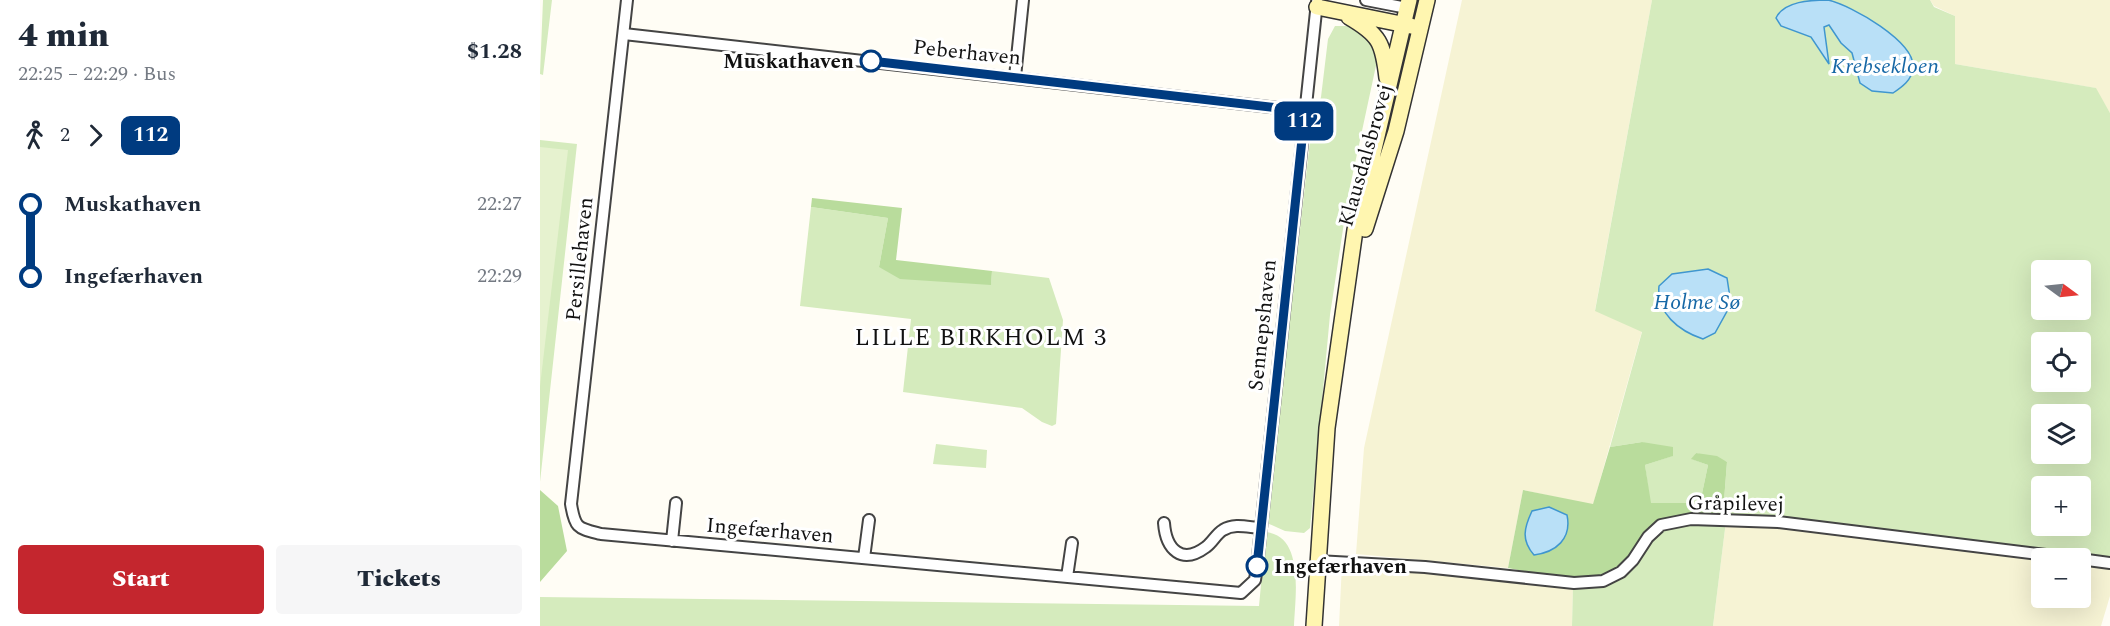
<!DOCTYPE html>
<html lang="en">
<head>
<meta charset="utf-8">
<style>
  :root { --surface:#fff; --page:#f6f6f7; --text:#1f2937; --muted:#747a83; --accent:#c4262e }
  body { margin:0; font-family:Spectral,serif; background:var(--page); color:var(--text); height:100vh; display:flex; flex-direction:column; font-size:22px; white-space:nowrap }
  * { box-sizing:border-box; margin:0 }
  p { font-size:20px; color:var(--muted) }
  .icon { flex:none; width:33px; height:33px; fill:none; stroke:currentColor; stroke-width:2; stroke-linecap:round; stroke-linejoin:round }
  .map { position:relative; flex:1; overflow:hidden }
  .details { display:flex; flex-direction:column; background:var(--surface); width:540px }
  .details>* { flex:none }
  .badge { padding:0 12px; border-radius:9px; font-size:21px; line-height:39px }
  .needle { width:39px; rotate:105deg }
  .controls { position:absolute; left:1491px; top:260px; display:grid; gap:12px }
  .controls a { display:grid; place-items:center; width:60px; height:60px; border-radius:6px; background:var(--surface); box-shadow:0 6px 24px #0002; font-size:30px }
  .map>.badge { position:absolute; translate:-50% -50%; box-shadow:0 0 0 3px #fff }
  .legs { display:flex; align-items:center; gap:9px; height:66px; padding:0 18px; font-size:20px }
  .legs p { margin-inline-start:auto }
  .overview { display:flex; align-items:center; justify-content:space-between; height:102px; padding:0 18px }
  h1 { font-size:33px; font-weight:800; line-height:45px }
  .cta { display:flex; gap:12px; margin-top:auto; padding:12px 18px }
  .cta a { flex:1; height:69px; border-radius:6px; background:var(--accent); color:#fff; font-size:24px; font-weight:800; line-height:69px; text-align:center }
  .cta a+a { background:var(--page); color:var(--text) }
  ul { padding:0 18px; list-style:none }
  li { display:flex; align-items:center; gap:21px; height:72px; font-size:22px }
  li i { display:grid; place-items:center; width:9px; height:100%; margin:0 8px; background:currentColor }
  li i::after { content:''; width:15px; height:15px; margin:-8px; border:4px solid; border-radius:50%; background:var(--surface) }
  li p { margin-inline-start:auto }
  li:first-child i { background:linear-gradient(#0000 50%,currentColor 0) }
  li:last-child i { background:linear-gradient(currentColor 50%,#0000 0) }
  main { display:flex; flex:1; min-height:0 }
  .map>svg:first-child { display:block }
  .farmland { fill:#f6f3d4 }
  .green { fill:#d5ebbd; fill-rule:evenodd }
  .forest { fill:#b9dc9c }
  .pitch { fill:#e6f2cf }
  .water { fill:#b9e0f7; stroke:#3f96cf; stroke-width:1.5 }
  .lines { fill:none; stroke-linecap:round; stroke-linejoin:round }
  .street-casing { stroke:#444; stroke-width:14 }
  .secondary-casing { stroke:#333; stroke-width:18 }
  .street { stroke:#fff; stroke-width:10 }
  .secondary { stroke:#fff6b0; stroke-width:15 }
  .line-1-casing { stroke:#fff; stroke-width:14 }
  .line-1 { stroke:#003b80; stroke-width:9 }
  .stop-1-dot { fill:#fff; stroke:#003b80; stroke-width:3 }
  .labels { text-anchor:middle; stroke-width:6; stroke-linejoin:round; paint-order:stroke }
  .street-label { font-size:21px; fill:#111; stroke:#fff }
  .stop-label { font-size:21px; font-weight:bold; fill:#111; stroke:#fff; text-anchor:end }
  .water-label { font-size:22px; font-style:italic; fill:#1768a6; stroke:#fff }
  .quarter-label { font-size:24px; letter-spacing:1.5px; fill:#111; stroke:#fff }
</style>
</head>
<body>
<main>
<section class="details">
<div class="overview"><div><h1>4 min</h1><p>22:25 – 22:29 · Bus</p></div><b>$1.28</b></div>
<div class="legs"><svg class="icon" aria-label="walk" viewBox="0 0 24 24"><circle cx="13" cy="4" r="2"/><path d="M13 8l-2 6 4 7M11 14l-3 7M7 12l3-4h3l4 4"/></svg>2<svg class="icon" aria-label="forward" viewBox="0 0 24 24"><path d="M9 5l7 7-7 7"/></svg><b class="badge" style="background:#003b80;color:#fff">112</b></div>
<ul>
<li><i style="color:#003b80"></i><b>Muskathaven</b><p>22:27</p></li>
<li><i style="color:#003b80"></i><b>Ingefærhaven</b><p>22:29</p></li>
</ul>
<div class="cta"><a>Start</a><a>Tickets</a></div>
</section>
<div class="map">
<svg width="1570" height="626" viewBox="0 0 1570 626">
  <rect width="100%" height="100%" fill="#fffdf5"/>
  <path class="farmland" d="M922,0H1112L1055,310L1102,331L1053,505L983,490L968,568L816,554L824,448Z
    M1390,0H1570V113L1555,88L1415,64V16L1394,6Z
    M1186,521L1502,558V597H1540L1541,562L1570,567V596L1561,626H1173Z
    M802,564L1033,584L1032,626H799Z"/>
  <path class="green" d="M3,0H12L3,75L0,74Z
    M1112,0H1390L1394,7L1415,16V64L1556,88L1570,113V560L1435,540L1183,514L1187,462L1156,453L1152,459L1168,465L1160,503H1110L1105,465L1132,456L1102,442L1070,447L1102,332L1055,311ZM1502,270H1540V309H1502ZM1502,342H1540V381H1502ZM1502,414H1540V453H1502ZM1502,486H1540V525H1502Z
    M795,26H815L834,45L837,61L808,196L790,315L770,528L764,533L745,531L727,523L771,132L781,97L788,39Z
    M0,140L37,144L0,482Z
    M271,207L348,218L339,267L451,284L452,271L509,278L523,320L516,424L512,426L502,422L482,408L363,392L371,319L260,306Z
    M396,444L447,450L446,468L393,464Z
    M1186,521L1173,626H1032L1033,584L1065,585L1124,529Z
    M726,532C765,536 755,598 754,626H0V597L719,606Z"/>
  <path class="forest" d="M272,198L362,208L356,260L452,271L451,285L360,279L339,267L348,218L271,207Z
    M1102,442L1133,447V456L1105,465L1111,503H1160L1168,465L1151,459L1156,453L1177,456L1187,462L1183,514C1168,515 1130,513 1119,521C1108,530 1100,546 1090,557C1056,591 1010,576 968,568L983,490L1053,504L1070,447Z
    M0,490L18,506L27,551L0,582Z"/>
  <path class="pitch" d="M0,147L28,150L0,386Z"/>
  <path class="water" d="M1288,0C1311,5 1376,42 1373,68C1372,80 1362,87 1353,93L1332,91L1320,83L1312,53L1301,43L1289,25L1284,27L1289,64L1271,37L1241,26L1236,18C1244,1 1271,0 1288,0Z
    M1168,269L1187,278L1191,304L1175,333L1163,339C1139,331 1116,313 1119,286L1132,274Z
    M1009,507L1027,515C1032,539 1016,552 994,555C981,540 984,528 992,511Z"/>
  <g class="lines">
    <g class="street-casing">
      <path id="street" d="M87,0L31,504C35,529 38,528 61,534L701,593L715,580L717,566L777,2
        M826,0L867,8
        M84,34L765,111
        M475,77L483,0
        M624,523C626,550 642,565 666,547C673,542 676,534 683,530C694,523 707,527 719,528
        M132,541L136,503
        M324,558L329,520
        M1540,559L1570,563
        M777,561L885,567L1034,583L1063,581L1081,572L1093,560L1108,537L1121,525L1151,519L1238,522L1531,558
        M527,577L532,543"/>
    </g>
    <g class="secondary-casing">
      <path id="secondary" d="M777,7L871,26
        M809,17C840,35 843,43 847,78
        M825,229L856,131L887,0
        M774,626L787,428L815,230L869,0"/>
    </g>
    <use href="#street" class="street"/>
    <use href="#secondary" class="secondary"/>
  </g>
  <g class="lines">
    <g class="line-1-casing">
      <path id="line-1" d="M331,61L765,111L717,566"/>
    </g>
    <use href="#line-1" class="line-1"/>
  </g>
  <g class="stop-1-dot">
    <circle cx="331" cy="61" r="10"/>
    <circle cx="717" cy="566" r="10"/>
  </g>
  <g class="labels">
    <g class="street-label">
      <text transform="translate(427 52) rotate(6)" y="7">Peberhaven</text>
      <text transform="translate(825 155) rotate(-74)" y="7">Klausdalsbrovej</text>
      <text transform="translate(39 259) rotate(-84)" y="7">Persillehaven</text>
      <text transform="translate(722 325) rotate(-84)" y="7">Sennepshaven</text>
      <text transform="translate(1196 503) rotate(1)" y="7">Gråpilevej</text>
      <text transform="translate(230 530) rotate(5)" y="7">Ingefærhaven</text>
    </g>
    <g class="stop-label">
      <text x="314" y="68">Muskathaven</text>
      <text x="734" y="573" text-anchor="start">Ingefærhaven</text>
    </g>
    <g class="water-label">
      <text x="1345" y="73">Krebsekloen</text>
      <text x="1157" y="309">Holme Sø</text>
    </g>
    <g class="quarter-label">
      <text x="441" y="345">LILLE BIRKHOLM 3</text>
    </g>
  </g>
</svg>
<div class="controls">
<a><svg class="needle" viewBox="-14 -14 28 28"><path d="M0-13l5 13h-10z" fill="#e53935"/><path d="M0 13l5-13h-10z" fill="#747a83"/></svg></a>
<a><svg class="icon" aria-label="locate" viewBox="0 0 24 24"><circle cx="12" cy="12" r="6"/><path d="M12 2v4M12 18v4M2 12h4M18 12h4"/></svg></a>
<a><svg class="icon" aria-label="layers" viewBox="0 0 24 24"><path d="M12 4l9 5-9 5-9-5zM3 14l9 5 9-5"/></svg></a>
<a>+</a>
<a>−</a>
</div>
<b class="badge" style="left:764px;top:121px;background:#003b80;color:#fff">112</b>
</div>
</main>
</body>
</html>
